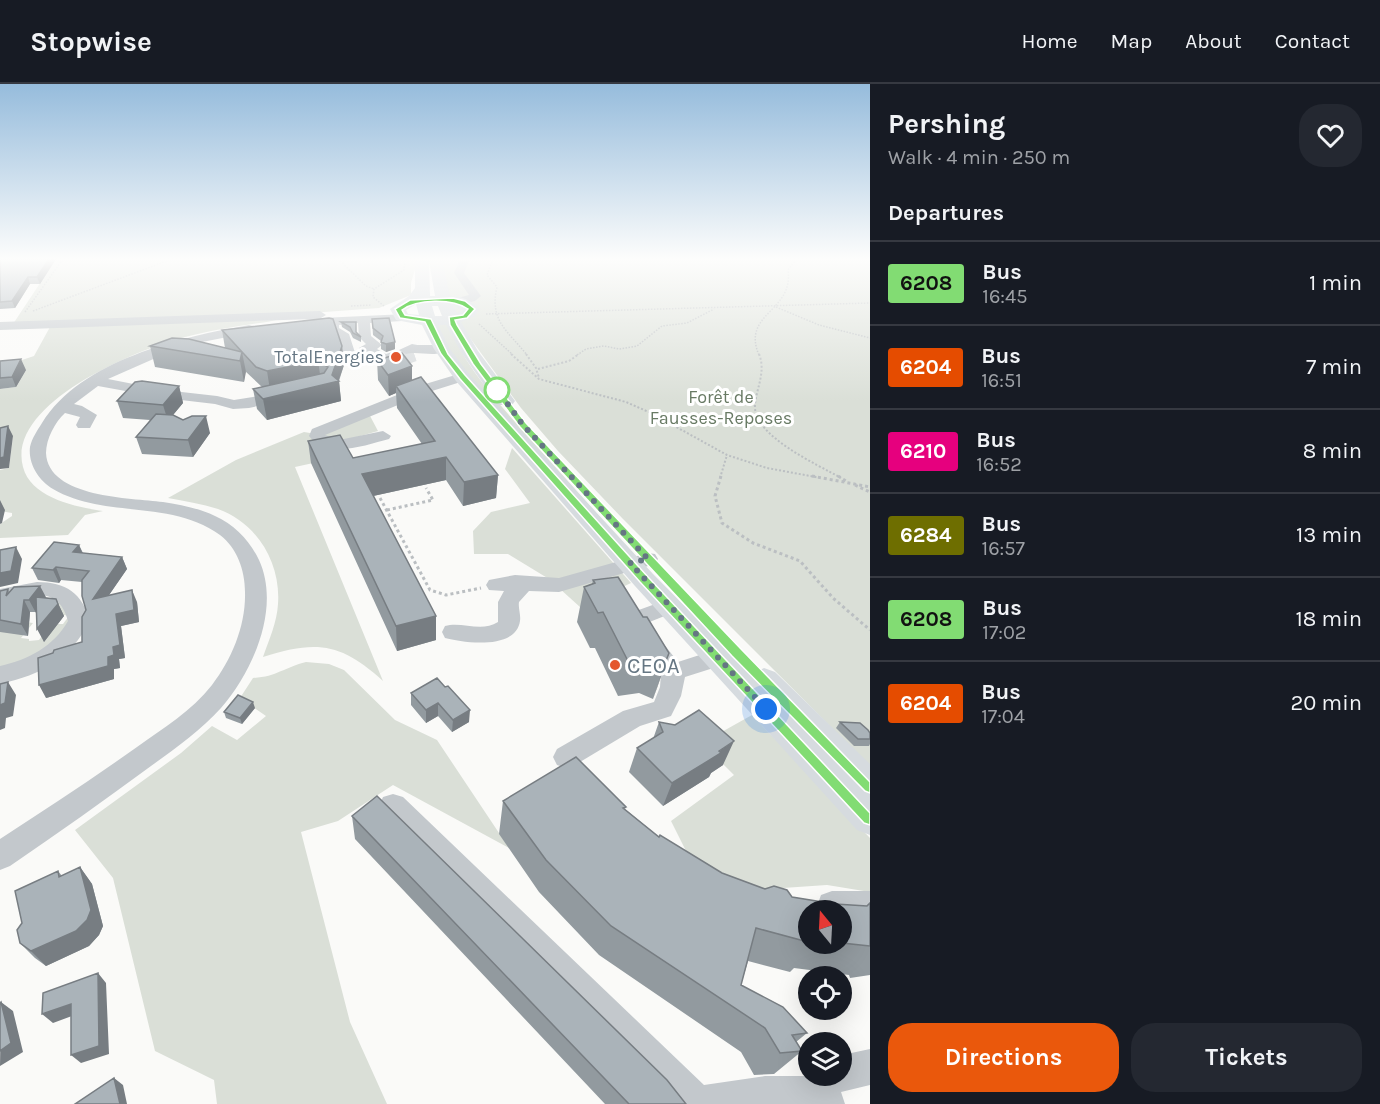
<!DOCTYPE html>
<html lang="en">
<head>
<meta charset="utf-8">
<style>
  :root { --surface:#171b24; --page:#242831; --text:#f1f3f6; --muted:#9ea1a6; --line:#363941; --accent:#ea580c }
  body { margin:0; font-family:Karla,sans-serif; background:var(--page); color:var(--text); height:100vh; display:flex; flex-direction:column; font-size:22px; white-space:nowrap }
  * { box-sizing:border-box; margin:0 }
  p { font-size:20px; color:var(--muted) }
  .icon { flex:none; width:33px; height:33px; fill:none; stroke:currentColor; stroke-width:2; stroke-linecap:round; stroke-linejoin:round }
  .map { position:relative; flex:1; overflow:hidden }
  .panel { display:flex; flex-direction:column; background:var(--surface); width:510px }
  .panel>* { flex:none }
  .badge { padding:0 12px; border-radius:4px; font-size:21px; line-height:39px }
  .needle { width:39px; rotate:342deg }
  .controls { position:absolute; left:798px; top:816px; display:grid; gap:12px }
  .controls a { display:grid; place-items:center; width:54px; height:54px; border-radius:50%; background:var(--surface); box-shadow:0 6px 24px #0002; font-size:30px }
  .you { position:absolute; width:30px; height:30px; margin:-15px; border:4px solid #fff; border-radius:50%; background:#1a73e8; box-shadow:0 0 0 9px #1a73e833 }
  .map>.badge { position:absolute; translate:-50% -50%; box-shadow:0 0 0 3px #fff }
  h2 { padding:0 18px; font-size:22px; line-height:54px }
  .round { display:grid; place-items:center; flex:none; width:63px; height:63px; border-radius:24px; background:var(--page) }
  .summary { display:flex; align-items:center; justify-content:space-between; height:102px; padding:0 18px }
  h1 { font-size:28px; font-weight:700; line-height:45px }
  .button { display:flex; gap:12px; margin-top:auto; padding:12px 18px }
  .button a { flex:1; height:69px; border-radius:24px; background:var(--accent); color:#fff; font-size:24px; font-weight:700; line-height:69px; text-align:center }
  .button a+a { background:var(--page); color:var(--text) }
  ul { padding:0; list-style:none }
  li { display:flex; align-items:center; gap:18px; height:84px; padding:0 18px; border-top:2px solid var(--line) }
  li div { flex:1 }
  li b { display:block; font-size:22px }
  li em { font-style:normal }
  li .badge { min-width:66px; font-weight:700; text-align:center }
  header { display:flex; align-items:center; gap:36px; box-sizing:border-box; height:84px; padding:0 30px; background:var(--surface); border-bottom:2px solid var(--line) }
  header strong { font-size:28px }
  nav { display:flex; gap:33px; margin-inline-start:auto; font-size:21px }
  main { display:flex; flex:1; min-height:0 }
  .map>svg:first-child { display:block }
  .green { fill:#dadfd7 }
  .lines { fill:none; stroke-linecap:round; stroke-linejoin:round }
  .minor-tunnel-far1 { stroke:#d5d9db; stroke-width:12; stroke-dasharray:12 6; stroke-linecap:butt }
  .minor-tunnel { stroke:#d5d9db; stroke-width:15; stroke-dasharray:15 8; stroke-linecap:butt }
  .path-far2 { stroke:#bbbfc2; stroke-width:1.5; stroke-dasharray:1.5 1.5; stroke-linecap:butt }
  .path-far1 { stroke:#bbbfc2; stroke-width:2; stroke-dasharray:2 2; stroke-linecap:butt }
  .path { stroke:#bbbfc2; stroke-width:3; stroke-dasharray:3 3; stroke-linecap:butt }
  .minor { fill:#c3c8cc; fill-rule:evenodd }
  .major { fill:#d6dbdf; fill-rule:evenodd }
  .wall { fill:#929a9f; fill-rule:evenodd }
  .shaded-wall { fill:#777d82 }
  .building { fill:#aab3b9; stroke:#777d82; stroke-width:1.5 }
  .line { fill:#82dc73; stroke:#fff; stroke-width:1.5 }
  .walk { stroke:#657683; stroke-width:6; stroke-dasharray:0 10.8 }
  .poi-dot { fill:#e4572e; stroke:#fff; stroke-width:2 }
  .stop-dot { fill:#fff; stroke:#82dc73; stroke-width:3 }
  .labels { text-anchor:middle; stroke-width:6; stroke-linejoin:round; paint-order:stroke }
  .far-poi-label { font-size:18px; fill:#657683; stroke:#fff; text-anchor:end }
  .far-park-label { font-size:18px; fill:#687a64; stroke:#fff }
  .poi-label { font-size:22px; fill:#657683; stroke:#fff; text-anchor:start }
</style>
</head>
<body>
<header>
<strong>Stopwise</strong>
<nav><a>Home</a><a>Map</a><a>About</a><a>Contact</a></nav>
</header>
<main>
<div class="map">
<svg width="870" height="1020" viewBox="0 0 870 1020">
  <rect width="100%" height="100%" fill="#fafaf8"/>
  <path class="green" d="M56,175H418L411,199V211L379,224L311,229L13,240Z
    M442,175H870V682L623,435L558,367L521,324L454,232L439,185Z
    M276,236C264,239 251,240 239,242C220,245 200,249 181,254C134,267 6,320 23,383C31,414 76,423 103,427L85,431L68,451L0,454V440L12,432V429L0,427V386L9,384L13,353L0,354V305L16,303L26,286L19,277L34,272L50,243Z
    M447,238C465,284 500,321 533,358C564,393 595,427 625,462L463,287L433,239Z
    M369,330L378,347L343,357L327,376L295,383L383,597C341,559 317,556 263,573C269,556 277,538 278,520C281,479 257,439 218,425C202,420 184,417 168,414L236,376L304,348L322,351Z
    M512,364L631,499L580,523L549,495L508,470H474L473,447L491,428L530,419L505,385Z
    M62,514C106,546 26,583 0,588V545L7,546L19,532L28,533L25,538L33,539L21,554L29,555V557L39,556L46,547L51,548L58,540H63L69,532L50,528Z
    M306,578L329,580L344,586L395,636L437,656L509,764L393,701L338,737L301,748L350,938L387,1020H217L214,996L155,967L113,794L75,746L181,669L212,642L237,656L266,632L240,614L253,594C276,593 285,583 306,578Z
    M752,631L870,754V808L827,801L768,805L727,797L689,773L671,737L734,691L702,659Z"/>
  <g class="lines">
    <path class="minor-tunnel-far1" d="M411,271L414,270"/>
    <path class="minor-tunnel" d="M403,274L414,270"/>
    <path class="path-far2" d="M338,175L366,202L374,205
      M493,175L487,191L497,203C489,237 508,247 527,271
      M351,222L372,221
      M384,222L373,213L374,205L404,186L405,178
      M776,223L819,241L870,254
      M33,227L172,175
      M25,228L63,175
      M486,230L870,219
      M479,240L513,271
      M577,271L586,265L604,262L619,265L637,262L662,242L687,239L714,225
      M759,271C741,229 794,228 788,186L796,175"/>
    <path class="path-far1" d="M511,270L539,295L626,318L651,329L727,371L767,384L821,394
      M526,270L536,284L539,294
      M759,270C766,287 757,303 755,320C752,352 817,380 841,394
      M538,285L569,277L579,270
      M720,394L727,371"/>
    <path class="path" d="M721,392L715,412L722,439L753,459L800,477L833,514L870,546
      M812,392L870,403
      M838,392L846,397
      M855,401L870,408
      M380,414L430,506L446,511L481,504
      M387,426L433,416L426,404"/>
    <path class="minor" d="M460,175H470L464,189L481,212L475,217L458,221L452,217L454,215L469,211L454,189Z
      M320,227L326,231L321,234L406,230L408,233L402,237L370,239L371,252L382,261L377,265L386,270L395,267L402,271C388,284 371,276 359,264L366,260L359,253L358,239L339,241V244L349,250L358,278L356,281H346L337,252L329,249L326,241L307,243L301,239L303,236L314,235L0,246V238Z
      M249,241L253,242L255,245L253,248L197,259L167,269L108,295L164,306L217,312L234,316L283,308L290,312L288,315L249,324L233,325L215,320L164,314L98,302L74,320L82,322L97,331L90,344H78L76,341L80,333L65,329C55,338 46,355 46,369C48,414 131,414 163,418C180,421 199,424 215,432C235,441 250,457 259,476C281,524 253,587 221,624C201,646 176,664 151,682C105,716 58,749 10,782L0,786V755C46,725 92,695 137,663C163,644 192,627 212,601C232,575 246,541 245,508C245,486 237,464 220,451C171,415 104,435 53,405C39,397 28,380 30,363C32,354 37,347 42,339C81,276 181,253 249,241Z
      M412,260C423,263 440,258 449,265C436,275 419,266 406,270L399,266Z
      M462,289L469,293L467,296L432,307L325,351L339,356L383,347L391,352L389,355C365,361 328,376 309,352L312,345L422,301Z
      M648,469L655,470L658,475L655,480L559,508L529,507L519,518C518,524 521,531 520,537C516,566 464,559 445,554L442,548L445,542C462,537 481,549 498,538V518L504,507L489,506L486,501L489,496L515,491L559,494Z
      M37,498C66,498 82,509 90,537C69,576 43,590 0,600V582C28,576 54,562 68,537C58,500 29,511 0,519V505Z
      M669,515L677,517L680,522L677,527L647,539L678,578L718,565L726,568L730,574L726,580L685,593L681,612L671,632L640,642L575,681L566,684L557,681L553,673L557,665L623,627L654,618L660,603L661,590L622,536L625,531Z
      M393,710L403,713L704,1001L765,992H842V971L870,965V1001L841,1008L845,1020H671L383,731L379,722L383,713Z
      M832,807H870V837H842V826H818L817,822L821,811Z"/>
    <path class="major" d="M415,175H442L450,212C461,212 472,216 479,225L475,232L461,238L478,267L515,317L512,321H498L461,268L446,241H438L450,265L468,289L653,490L752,590L764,584L775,588L870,680V751L857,746L635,502L456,297L434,265L422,241L396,236L390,225L409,212L415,204ZM429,177L435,212H430V210ZM416,220L419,231L408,230L406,226ZM432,222H438L442,232H435ZM453,222H455L463,227L457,229Z"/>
  </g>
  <path class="wall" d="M0,175H56L40,200H30L15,224L0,225Z
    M372,235L395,265L386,268L381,265V257L373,251Z
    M341,238H356V248L361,253V258L353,254L350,248L342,243Z
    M222,246L342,262L344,281L339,297L341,317L267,336L257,325L253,305L262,303L245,287L244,298L155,283L150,262L225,264Z
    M377,276L412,282V296L498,391L496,414L463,422L446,396L373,412L436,556L397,567L311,379L308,357L353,374L422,360L397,324L396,309L389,312L378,296Z
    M0,277L26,286L16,303L0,305Z
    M179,302L183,319L173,331L210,349L193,373L142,370L136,353L150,336L123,334L117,317Z
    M79,461L83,469L122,473L127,485L109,511L137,518L139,538L121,542L125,574L119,575L120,584L114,585V595L46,614L82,558L86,526L82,498L61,496L59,499L38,496L32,484Z
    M593,496L643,533L669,569L653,615L639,609L618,612L595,564H590L577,538L584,503L592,500Z
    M8,505L10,509L56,515L64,532L44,558L36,528H30L28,552L0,548V507Z
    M445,603L469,638L452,648L438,632L426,639L411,621V609Z
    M255,624L242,640L226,634L224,628Z
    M659,638L723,681L711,689L709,693L663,722L629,688L637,664L653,655Z
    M840,638L870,649V660L869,662H854L836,644Z
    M503,717L626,723L625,725L659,753L722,789L765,805L792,813L835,820L866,822L870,818V891L850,894L849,891L794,884L790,888L748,877L741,901L807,949L796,958L802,967L774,990L754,991L741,968L599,871L539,808L499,750ZM808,826H842V860H808Z
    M352,732L686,1020H605L355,755Z
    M80,783L92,800L103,842L99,851L89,862L46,882L35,874L20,859L58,787L62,792Z"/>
  <path class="shaded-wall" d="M49,175H56L40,200L37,193Z
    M28,193L30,200L15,224L12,217Z
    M395,258V265L386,268V260Z
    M342,262L344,281L338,298L339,297L341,317L267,336L263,315L332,291Z
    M242,268L246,288L244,298L240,277Z
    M21,275L26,286L16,303L12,293Z
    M318,277L321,297L270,306L267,287Z
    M412,282V303L396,302V309L389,312L388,291Z
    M179,302L183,319L168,337L163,321Z
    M206,332L210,349L193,373L188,356Z
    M8,342L13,352L9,384L0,385V374Z
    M446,373V396L364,414L362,390Z
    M498,391L496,414L463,422L464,398Z
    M0,416L5,426L2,439L0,440Z
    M79,461L84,473L73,468Z
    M16,463L22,475L18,499L0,503V489Z
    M122,473L127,485L98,527L93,515Z
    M56,483L61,496L59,499L53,486Z
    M40,502L47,515L36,529L29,516Z
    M132,506L137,518L139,538L121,542L125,574L119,575L120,584L114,585V595L46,614L39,601L113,563L116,530Z
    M56,515L64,532L44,558L37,545Z
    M24,516L30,528L28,552L21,540Z
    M436,532V556L397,567L396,542Z
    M669,569L657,604L653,615L665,579Z
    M8,598L16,611L13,632L6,634L5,644L0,646V621Z
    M253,618L255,624L242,640L240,634Z
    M438,619V632L426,639V626Z
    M470,626L469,638L452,648L453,636Z
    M734,657L723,681L711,689L709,693L663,722L672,699Z
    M80,783L92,800L103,842L99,851L89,862L46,882L31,867Z
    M98,889L106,899L109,970L81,979L71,971Z
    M1,918L13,927L23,968L0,982Z
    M71,920L80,929L53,939L42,930Z
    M114,994L123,1001L127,1020H120Z"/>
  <path class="building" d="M0,175H49L37,193H28L12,217L0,218Z
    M329,234L333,235L342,262L332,291L339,297L263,315L253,305L324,289L328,283L318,277L267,287L256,283L222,246Z
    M389,234L395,258L386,260L381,258L383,252L373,244L372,235Z
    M341,238H356V248L361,253L353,249L350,243Z
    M172,254L189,255L242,268L240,277L150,262Z
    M402,269L412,282L388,291L377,276Z
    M21,275L12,293L0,294V277Z
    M421,293L498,391L464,398L446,373L362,390L436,532L396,542L308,357L340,351L353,374L435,357L396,302Z
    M142,297L179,302L163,321L117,317L135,298Z
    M156,330L173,331L183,336L192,332H206L188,356L136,353Z
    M8,342L4,373L0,374V344Z
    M54,458L79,461L73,468L122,473L93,515L132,506L134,526L116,530L120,561L113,563L114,571L108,573V582L39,601L38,574L53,569L54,566L82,558V533L86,526L82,512V496L89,487L56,483L53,486L32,484Z
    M16,463L11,487L0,489V466Z
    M618,493L643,533H647L669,569L665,579L650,574L628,577L603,528L598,529L584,503L595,499L593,496Z
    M40,502L29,516H24L21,540L0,536V507L8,505L6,512L14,503Z
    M36,513L56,515L58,520L37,545Z
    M437,594L445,603L448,602L470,626L453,636L438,619L426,626L411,609Z
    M8,598L5,619L0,621V600Z
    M238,611L253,618L240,634L224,628Z
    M699,626L734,657L719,667L721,669L672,699L637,664L663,648L659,638L675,641Z
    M840,638L860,639L868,646L870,649V655H858Z
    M576,673L626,723L623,724L659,753L660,751L722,789L765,805L774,802L787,806L792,813L835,820L867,822L870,819V862L842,859V826H808V858L756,844L741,901L783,923L807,949L792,951L802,967L780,969L765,944L611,842L546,776L503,717Z
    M377,712L667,996L686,1020H629L352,732Z
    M80,783L91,826L87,836L76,847L31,867L20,859L17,846L22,839L15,807L58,787L59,793Z
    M98,889L99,962L71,971V920L42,930L43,909Z
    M1,918L11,959L0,967V919Z
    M114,994L120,1020H75Z"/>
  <linearGradient id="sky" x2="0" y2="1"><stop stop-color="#96bcdc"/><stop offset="0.55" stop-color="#fdfdfc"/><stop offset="1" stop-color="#fdfdfc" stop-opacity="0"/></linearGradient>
  <rect width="870" height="318" fill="url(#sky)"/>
  <path class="line" d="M453,214L465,217L475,225L467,234L455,236L457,241L481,280L526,339L741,565L870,698V709L865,707L732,572L520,343L473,280L450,241L449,233L463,231L468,225C452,214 417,215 402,226L405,231L431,235L448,270L465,291L648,493L870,729V741L864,739L640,498L460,295L441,270L425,238L400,234L395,225L410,216Z"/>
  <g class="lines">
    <path class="walk" d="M497,306L493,300L523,341L648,475L630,479L766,625"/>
  </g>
  <g class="poi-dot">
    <circle cx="396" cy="273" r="6"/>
    <circle cx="615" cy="581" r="6"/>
  </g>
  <circle class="stop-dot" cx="497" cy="306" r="12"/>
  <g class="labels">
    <g class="far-poi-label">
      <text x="384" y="279">TotalEnergies</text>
    </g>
    <g class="far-park-label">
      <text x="721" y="319">Forêt de<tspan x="721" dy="21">Fausses-Reposes</tspan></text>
    </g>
    <g class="poi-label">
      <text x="627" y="589">CEOA</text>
    </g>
  </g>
</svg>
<div class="controls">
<a><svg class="needle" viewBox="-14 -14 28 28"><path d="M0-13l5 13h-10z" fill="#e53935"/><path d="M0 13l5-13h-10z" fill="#9ea1a6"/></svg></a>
<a><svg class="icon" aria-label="locate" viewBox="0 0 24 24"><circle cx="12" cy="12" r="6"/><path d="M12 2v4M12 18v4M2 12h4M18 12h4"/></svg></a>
<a><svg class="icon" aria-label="layers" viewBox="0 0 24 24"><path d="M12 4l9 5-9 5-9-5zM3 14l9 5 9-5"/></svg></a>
</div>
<div class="you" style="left:766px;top:625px"></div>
</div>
<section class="panel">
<div class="summary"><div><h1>Pershing</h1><p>Walk · 4 min · 250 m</p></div><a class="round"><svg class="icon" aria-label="heart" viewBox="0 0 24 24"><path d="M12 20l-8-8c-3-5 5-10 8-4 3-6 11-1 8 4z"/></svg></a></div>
<h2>Departures</h2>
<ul>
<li><span class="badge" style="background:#82dc73;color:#111">6208</span><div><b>Bus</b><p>16:45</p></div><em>1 min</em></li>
<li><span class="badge" style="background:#e54c00;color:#fff">6204</span><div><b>Bus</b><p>16:51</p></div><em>7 min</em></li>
<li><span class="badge" style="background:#e6007e;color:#fff">6210</span><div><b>Bus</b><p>16:52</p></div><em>8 min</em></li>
<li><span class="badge" style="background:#6e6e00;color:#fff">6284</span><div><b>Bus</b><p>16:57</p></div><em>13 min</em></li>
<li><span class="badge" style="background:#82dc73;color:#111">6208</span><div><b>Bus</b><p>17:02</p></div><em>18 min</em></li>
<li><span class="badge" style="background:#e54c00;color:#fff">6204</span><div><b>Bus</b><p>17:04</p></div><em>20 min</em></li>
</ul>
<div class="button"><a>Directions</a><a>Tickets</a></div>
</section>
</main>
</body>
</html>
